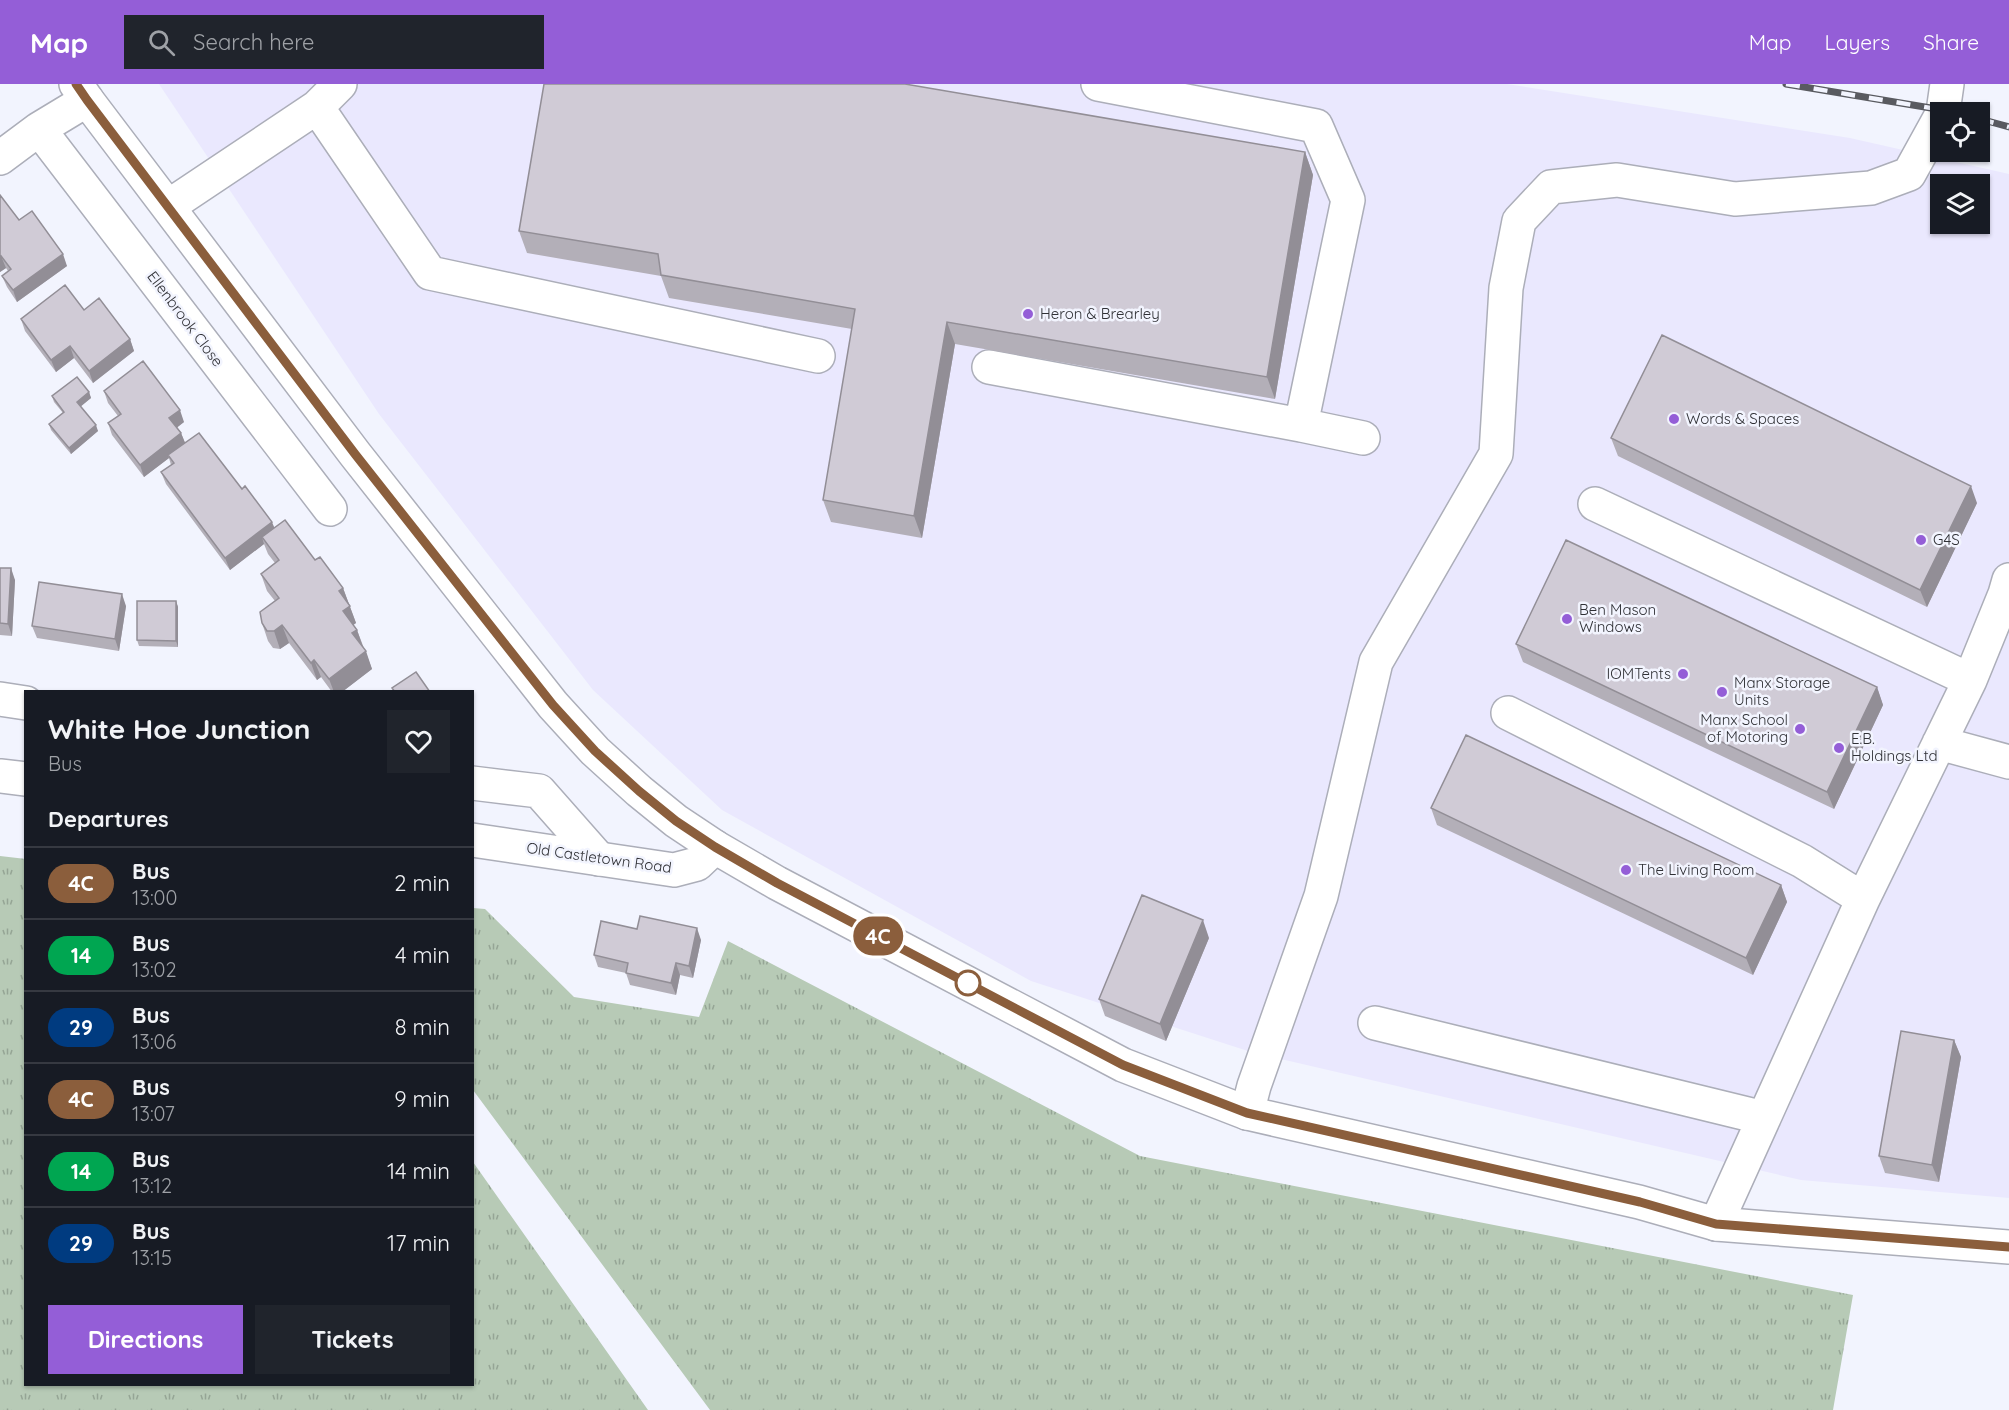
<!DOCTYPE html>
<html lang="en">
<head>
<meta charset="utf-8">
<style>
  :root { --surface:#171b24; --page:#20242c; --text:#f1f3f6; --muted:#9ea1a6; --line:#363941; --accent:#945ed7 }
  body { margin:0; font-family:Quicksand,sans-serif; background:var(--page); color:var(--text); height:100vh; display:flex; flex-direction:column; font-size:22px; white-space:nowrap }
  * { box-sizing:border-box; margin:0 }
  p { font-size:20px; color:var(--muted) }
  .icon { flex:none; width:33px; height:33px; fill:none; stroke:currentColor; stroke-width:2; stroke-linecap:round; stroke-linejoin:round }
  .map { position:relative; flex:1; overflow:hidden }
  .sheet { position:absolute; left:24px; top:606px; width:450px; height:696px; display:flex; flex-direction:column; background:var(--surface); border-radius:0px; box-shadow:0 2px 4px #0004 }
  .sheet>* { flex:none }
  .badge { padding:0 12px; border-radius:20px; font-size:21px; line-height:39px }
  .tools { position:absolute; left:1930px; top:18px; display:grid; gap:12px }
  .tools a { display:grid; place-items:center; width:60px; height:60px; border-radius:0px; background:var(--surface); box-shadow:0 2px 4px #0004; font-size:30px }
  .map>.badge { position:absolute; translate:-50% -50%; box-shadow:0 0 0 3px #fff }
  h2 { padding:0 24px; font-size:22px; line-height:54px }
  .round { display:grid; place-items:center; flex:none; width:63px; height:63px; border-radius:0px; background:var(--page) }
  .head { display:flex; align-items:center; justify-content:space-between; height:102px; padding:0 24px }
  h1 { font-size:28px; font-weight:700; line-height:45px }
  .button { display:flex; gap:12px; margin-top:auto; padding:12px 24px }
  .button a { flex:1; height:69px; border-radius:0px; background:var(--accent); color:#fff; font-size:24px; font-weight:700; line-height:69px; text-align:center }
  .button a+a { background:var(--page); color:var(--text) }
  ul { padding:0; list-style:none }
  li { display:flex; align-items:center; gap:18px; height:72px; padding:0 24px; border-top:2px solid var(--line) }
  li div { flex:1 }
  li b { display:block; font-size:22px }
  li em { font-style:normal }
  li .badge { min-width:66px; font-weight:700; text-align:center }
  header { display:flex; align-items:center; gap:36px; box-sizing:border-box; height:84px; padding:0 30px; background:var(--accent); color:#fff }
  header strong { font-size:28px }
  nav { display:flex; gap:33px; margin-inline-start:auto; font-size:21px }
  .search { width:420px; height:54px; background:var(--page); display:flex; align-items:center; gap:15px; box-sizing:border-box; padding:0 21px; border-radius:0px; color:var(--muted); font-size:22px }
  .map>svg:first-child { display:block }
  .industrial { fill:#eae8fe; fill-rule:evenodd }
  .grass { fill:url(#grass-tufts) }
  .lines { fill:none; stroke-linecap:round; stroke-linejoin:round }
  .minor-casing { stroke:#acaeb9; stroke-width:36 }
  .major-casing { stroke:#acaeb9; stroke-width:36 }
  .highway-casing { stroke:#acaeb9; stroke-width:36 }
  .minor { stroke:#fff; stroke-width:33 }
  .major { stroke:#fff; stroke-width:33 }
  .highway { stroke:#fff; stroke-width:33 }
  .rail-casing { stroke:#595a60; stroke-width:7 }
  .rail { stroke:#f2f4fe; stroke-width:4.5; stroke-dasharray:14; stroke-linecap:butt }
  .wall { fill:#b3afb8 }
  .shaded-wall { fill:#928e96 }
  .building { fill:#d0cbd6; stroke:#928e96; stroke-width:1.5 }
  .line-casing { stroke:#fff; stroke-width:14 }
  .line { stroke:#8b5e3c; stroke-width:9 }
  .poi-dot { fill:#945ed7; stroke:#f2f4fe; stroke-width:2 }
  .stop-dot { fill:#fff; stroke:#8b5e3c; stroke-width:3 }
  .labels { text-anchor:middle; stroke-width:5; stroke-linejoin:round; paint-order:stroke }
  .poi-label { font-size:15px; fill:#303136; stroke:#f2f4fe; text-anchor:start }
  .street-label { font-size:15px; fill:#303136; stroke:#f2f4fe }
</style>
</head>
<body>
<header>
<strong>Map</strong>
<div class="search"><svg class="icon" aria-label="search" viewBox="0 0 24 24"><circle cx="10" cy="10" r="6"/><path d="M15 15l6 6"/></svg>Search here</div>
<nav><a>Map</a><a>Layers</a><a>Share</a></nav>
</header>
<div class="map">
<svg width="2009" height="1326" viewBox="0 0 2009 1326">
  <defs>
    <pattern id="grass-tufts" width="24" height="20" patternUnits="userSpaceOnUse" patternTransform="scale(1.5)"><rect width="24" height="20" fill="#b7cab6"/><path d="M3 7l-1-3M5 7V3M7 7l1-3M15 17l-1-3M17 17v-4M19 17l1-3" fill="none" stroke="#95a595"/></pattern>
  </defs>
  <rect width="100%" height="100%" fill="#f2f4fe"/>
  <path class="industrial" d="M159,0H1507L1850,54L2009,90V1114L1801,1096L1251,968L1031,897L722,726L593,606L379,330ZM1941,100H1980V140H1941Z"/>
  <path class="grass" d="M0,772L26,775V1300H472L473,1078L648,1326H0Z
    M473,824L485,825L574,913L699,933L728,857L1140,1072L1853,1211L1833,1326H710L473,1006Z"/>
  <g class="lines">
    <g class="minor-casing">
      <path id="minor" d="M317,23L430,189L818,272
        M1943,28L1947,0
        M39,45L330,425
        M0,74L39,45L87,16
        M169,122L317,23L340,0
        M989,283L1301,341L1348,116L1316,42L1098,0
        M1301,341L1363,354
        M1595,420L1970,596
        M0,615L26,619
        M1508,629L1802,777L1863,815
        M1939,659L2009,678
        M472,699L539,707L599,775
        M1375,939L1764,1034
        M1247,1029L1254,1002L1321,812L1376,578L1496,370L1506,204L1519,137L1551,103L1617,96L1735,115L1871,104L1909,90L1941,32
        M1716,1140L1863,815L1970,596L2005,510L2009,496"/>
    </g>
    <g class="major-casing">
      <path id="major" d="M0,692L26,695
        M472,756L674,786L697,780L715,763"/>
    </g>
    <g class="highway-casing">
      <path id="highway" d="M76,0L87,16L355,370L553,621L595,667L639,707L676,737L715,763L777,799L1123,981L1247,1029L1639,1118L1716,1140L2009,1163"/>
    </g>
    <use href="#minor" class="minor"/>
    <use href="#major" class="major"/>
    <use href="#highway" class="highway"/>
    <g class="rail-casing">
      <path id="rail" d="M1786,0L1955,28
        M1980,35L2009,43"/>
    </g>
    <use href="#rail" class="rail"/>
  </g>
  <path class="wall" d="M1305,68L1313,91L1275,315L955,260L922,454L831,438L823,416L852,245L669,214L661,192L527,169L519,147Z
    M0,111L19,136L67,182L17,218L7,203L2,192L8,187L6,184L0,188Z
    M84,226L130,255L134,267L93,299L74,274L56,288L25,247L21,235Z
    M104,307L184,338L177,343L181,349L185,359L242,405L274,444L315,476L343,504L356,539L353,541L357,546L372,585L342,608H332L321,593L317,596L289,559L280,565L273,564L268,557L262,539L275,517L267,507L261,490L275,479L268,470L264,460L230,486L166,400L161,388L171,381L169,374L144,393L112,351L108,339L118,332L108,319Z
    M89,308L91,314L80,322L98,347L71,370L51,346L49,340L63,329L54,318L52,312Z
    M1611,354L1977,419L1927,523L1618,372Z
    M0,484L15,496L12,552L0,551Z
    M176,517L178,523V563L139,562L137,556Z
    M126,522L119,567L37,554L32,542Z
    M1516,560L1877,603L1883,621L1834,725L1523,578Z
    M1431,724L1781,801L1787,818L1753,891L1437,741Z
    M637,845L701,856L693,894L680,891L676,911L630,901L626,889L598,883L594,871Z
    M1209,854L1166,957L1105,932L1099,915Z
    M1954,956L1961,973L1939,1098L1885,1089L1879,1072Z"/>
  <path class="shaded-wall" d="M1305,68L1313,91L1275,315L1267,293Z
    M63,170L67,182L17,218L13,206Z
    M1,172L6,184L0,188V173Z
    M947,238L955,260L922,454L914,432Z
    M130,255L134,267L93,299L89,287Z
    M70,262L74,274L56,288L51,276Z
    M89,308L91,314L79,324L77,318Z
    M180,326L184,338L174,346L169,334Z
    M96,341L98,347L71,370L69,364Z
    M181,349L186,361L168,371L169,374L144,393L140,381Z
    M1971,402L1977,419L1927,523L1920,506Z
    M272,438L277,450L262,453L264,460L230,486L225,474Z
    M11,484L15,496L12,552L8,540Z
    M343,504L356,539L349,544L343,527L339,507Z
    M122,510L126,522L119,567L115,555Z
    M176,517L178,523V563L176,557Z
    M282,541L289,559L280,565L274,547Z
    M357,546L363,563L352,549Z
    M366,567L372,585L342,608H334L329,595Z
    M314,576L321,593L317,596L311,579Z
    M1877,603L1883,621L1834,725L1827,708Z
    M1781,801L1787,818L1753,891L1746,874Z
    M1203,836L1209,854L1166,957L1160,940Z
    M697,844L701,856L693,894L689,882Z
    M676,879L680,891L676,911L671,899Z
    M1954,956L1961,973L1939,1098L1932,1081Z"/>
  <path class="building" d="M544,0H905L1305,68L1267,293L947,238L914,432L823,416L855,225L661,191L658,170L519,147Z
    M0,111L19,136L32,127L63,170L13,206L2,192L11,185L1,172L0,173Z
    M65,201L84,226L99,214L130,255L89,287L70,262L51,276L21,235Z
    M1662,251L1971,402L1920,506L1611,354Z
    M143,277L180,326L169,334L181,349L140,381L108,339L121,330L104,307Z
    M77,293L89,308L77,318L96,341L69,364L49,340L64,328L52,312Z
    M199,349L242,405L245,402L272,438L225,474L161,388L174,379L168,371Z
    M285,436L315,476L320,473L343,504L339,507L350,522L343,527L357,546L352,549L366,567L329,595L314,576L311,579L282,541L274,547H267L262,539L260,528L279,514L261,490L279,476L262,453Z
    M1566,456L1877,603L1827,708L1516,560Z
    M0,484H11L8,540L0,539Z
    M39,498L122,510L115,555L32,542Z
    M137,517H176V557L137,556Z
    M416,588L430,608H395L392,604Z
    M1466,651L1781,801L1746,874L1431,724Z
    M1142,811L1203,836L1160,940L1099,915Z
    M640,832L697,844L689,882L676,879L671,899L626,889L628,879L594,871L601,837L637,845Z
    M1901,947L1954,956L1932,1081L1879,1072Z"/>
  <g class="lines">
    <g class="line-casing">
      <path id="line" d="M76,0L87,16L355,370L553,621L595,667L639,707L676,737L715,763L777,799L1123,981L1247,1029L1640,1118L1716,1140L2009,1163"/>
    </g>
    <use href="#line" class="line"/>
  </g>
  <g class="poi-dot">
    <circle cx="1028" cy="230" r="6"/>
    <circle cx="1674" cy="335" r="6"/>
    <circle cx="1921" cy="456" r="6"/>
    <circle cx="1567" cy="535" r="6"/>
    <circle cx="1683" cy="590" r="6"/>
    <circle cx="1722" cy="608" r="6"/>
    <circle cx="1800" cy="645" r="6"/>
    <circle cx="1839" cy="664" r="6"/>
    <circle cx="1626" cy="786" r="6"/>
  </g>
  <circle class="stop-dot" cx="968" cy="899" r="12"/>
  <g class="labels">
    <g class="poi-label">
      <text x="1040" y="235">Heron &amp; Brearley</text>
      <text x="1686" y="340">Words &amp; Spaces</text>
      <text x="1933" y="461">G4S</text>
      <text x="1579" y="531">Ben Mason<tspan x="1579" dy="17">Windows</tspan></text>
      <text x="1671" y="595" text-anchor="end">IOMTents</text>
      <text x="1734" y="604">Manx Storage<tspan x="1734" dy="17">Units</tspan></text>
      <text x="1788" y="641" text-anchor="end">Manx School<tspan x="1788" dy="17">of Motoring</tspan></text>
      <text x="1851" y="660">E.B.<tspan x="1851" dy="17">Holdings Ltd</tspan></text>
      <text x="1638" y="791">The Living Room</text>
    </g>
    <g class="street-label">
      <text transform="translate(185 235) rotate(53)" y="5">Ellenbrook Close</text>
      <text transform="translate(599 774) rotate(8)" y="5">Old Castletown Road</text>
    </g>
  </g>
</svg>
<div class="tools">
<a><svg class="icon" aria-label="locate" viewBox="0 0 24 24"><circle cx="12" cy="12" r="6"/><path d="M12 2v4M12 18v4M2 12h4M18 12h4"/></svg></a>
<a><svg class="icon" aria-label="layers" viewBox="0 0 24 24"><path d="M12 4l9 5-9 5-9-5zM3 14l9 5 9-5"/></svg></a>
</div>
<b class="badge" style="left:878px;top:852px;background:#8b5e3c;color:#fff">4C</b>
<section class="sheet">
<div class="head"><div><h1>White Hoe Junction</h1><p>Bus</p></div><a class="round"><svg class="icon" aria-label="heart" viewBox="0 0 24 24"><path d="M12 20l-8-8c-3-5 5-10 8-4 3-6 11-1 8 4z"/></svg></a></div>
<h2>Departures</h2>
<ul>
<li><span class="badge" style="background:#8b5e3c;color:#fff">4C</span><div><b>Bus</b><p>13:00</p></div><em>2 min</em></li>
<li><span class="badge" style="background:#00a651;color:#fff">14</span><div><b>Bus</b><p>13:02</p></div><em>4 min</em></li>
<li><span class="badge" style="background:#003b80;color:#fff">29</span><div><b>Bus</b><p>13:06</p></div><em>8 min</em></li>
<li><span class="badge" style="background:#8b5e3c;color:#fff">4C</span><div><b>Bus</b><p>13:07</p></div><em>9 min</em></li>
<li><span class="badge" style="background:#00a651;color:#fff">14</span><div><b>Bus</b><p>13:12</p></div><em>14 min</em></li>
<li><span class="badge" style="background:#003b80;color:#fff">29</span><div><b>Bus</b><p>13:15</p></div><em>17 min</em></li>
</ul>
<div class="button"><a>Directions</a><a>Tickets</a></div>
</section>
</div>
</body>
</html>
